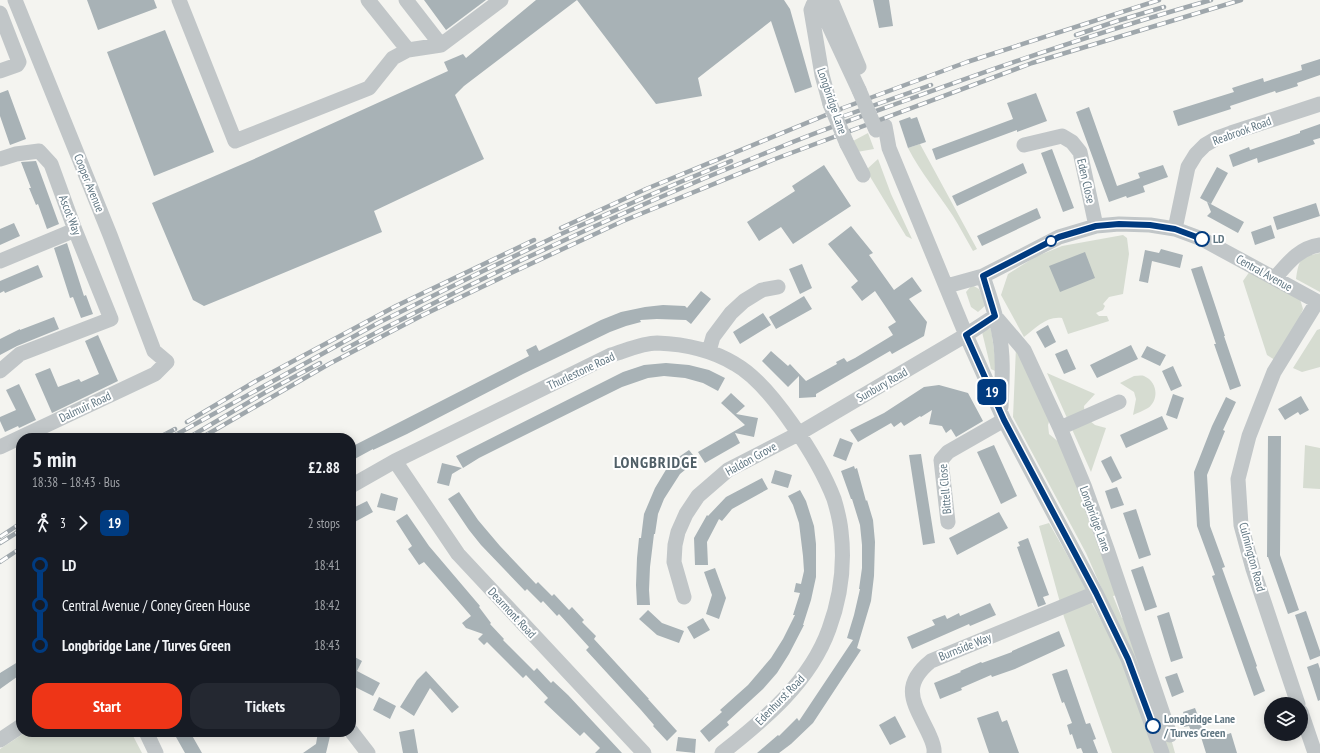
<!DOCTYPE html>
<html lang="en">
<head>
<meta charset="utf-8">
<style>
  :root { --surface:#171b24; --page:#242831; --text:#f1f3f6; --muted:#9ea1a6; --accent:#ee3517 }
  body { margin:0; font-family:"PT Sans Narrow",sans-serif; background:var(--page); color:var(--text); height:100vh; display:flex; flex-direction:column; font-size:15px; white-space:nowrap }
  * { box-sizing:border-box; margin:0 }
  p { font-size:13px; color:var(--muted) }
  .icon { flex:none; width:22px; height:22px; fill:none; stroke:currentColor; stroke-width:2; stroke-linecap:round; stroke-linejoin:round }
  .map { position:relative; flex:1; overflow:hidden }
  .details { position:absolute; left:16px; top:433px; width:340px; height:304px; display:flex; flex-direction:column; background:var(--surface); border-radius:16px; box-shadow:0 2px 10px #0003 }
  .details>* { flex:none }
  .badge { padding:0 8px; border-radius:6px; font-size:14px; line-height:26px }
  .controls { position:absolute; left:1264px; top:697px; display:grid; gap:8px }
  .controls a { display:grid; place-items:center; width:44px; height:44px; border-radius:50%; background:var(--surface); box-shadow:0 2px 10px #0003; font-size:20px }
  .map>.badge { position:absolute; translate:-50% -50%; box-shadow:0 0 0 2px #fff }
  .legs { display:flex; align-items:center; gap:6px; height:44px; padding:0 16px; font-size:13px }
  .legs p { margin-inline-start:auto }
  .summary { display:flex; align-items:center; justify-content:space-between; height:68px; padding:0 16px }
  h1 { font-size:22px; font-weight:700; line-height:30px }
  .cta { display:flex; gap:8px; margin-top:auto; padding:8px 16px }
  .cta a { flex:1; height:46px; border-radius:16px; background:var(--accent); color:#fff; font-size:16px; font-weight:700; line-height:46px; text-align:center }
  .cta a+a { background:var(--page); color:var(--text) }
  ul { padding:0 16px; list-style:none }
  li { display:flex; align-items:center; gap:14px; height:40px; font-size:15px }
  li i { display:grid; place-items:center; width:6px; height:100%; margin:0 5px; background:currentColor }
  li i::after { content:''; width:10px; height:10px; margin:-5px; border:3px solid; border-radius:50%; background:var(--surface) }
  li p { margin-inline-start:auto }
  li:first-child i { background:linear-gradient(#0000 50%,currentColor 0) }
  li:last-child i { background:linear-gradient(currentColor 50%,#0000 0) }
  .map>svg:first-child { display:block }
  .green { fill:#d6dcd1 }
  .building { fill:#a8b2b6 }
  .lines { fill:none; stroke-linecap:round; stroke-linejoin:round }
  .minor { stroke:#c1c6c8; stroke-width:15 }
  .rail-casing { stroke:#9fa7ac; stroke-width:4.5 }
  .rail { stroke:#fff; stroke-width:3; stroke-dasharray:9; stroke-linecap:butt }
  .minor-bridge { stroke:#c1c6c8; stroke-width:15 }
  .line-1-casing { stroke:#fff; stroke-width:9 }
  .line-1 { stroke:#003b80; stroke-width:6 }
  .stop-1-dot { fill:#fff; stroke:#003b80; stroke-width:2 }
  .labels { text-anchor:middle; stroke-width:4; stroke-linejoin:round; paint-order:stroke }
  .street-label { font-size:12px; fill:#617783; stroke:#fff }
  .stop-label { font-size:12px; font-weight:bold; fill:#617783; stroke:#fff; text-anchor:start }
  .district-label { font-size:16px; font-weight:bold; letter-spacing:1px; fill:#505f67; stroke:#fff }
</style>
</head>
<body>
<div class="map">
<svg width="1320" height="753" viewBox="0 0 1320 753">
  <rect width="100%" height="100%" fill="#f4f4f0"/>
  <path class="green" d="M868,133L874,149L857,152L853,141Z
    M920,144L977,249L973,251C966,239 960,227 953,216C938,193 921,173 908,148Z
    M878,159L891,194L912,239L906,236L866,170Z
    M1123,235L1127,238L1129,254L1123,294L1109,297L1103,304L1105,306L1103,310L1096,313L1099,316H1107L1109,321L1068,334L1062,318C1046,316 1036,328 1024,337L1001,295L1008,274L1035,257L1062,246Z
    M1320,253V292L1296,279C1299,259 1300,257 1320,253Z
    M1250,271L1300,299L1303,309L1297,324L1275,360L1267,355L1243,281Z
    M972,285L979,289L986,305L978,312L971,307L966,292Z
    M991,328L997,372L991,369L982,332Z
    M1320,329V367L1302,372L1293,368L1317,330Z
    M1016,347L1050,419L1048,425L1049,434L1060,443L1083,498L1117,595L1113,596L1122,618L1129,617L1170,735L1175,753H1167L1132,657L1086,553L1013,417Z
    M1047,373L1095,394L1084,406L1085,417L1095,425L1106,428L1091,472Z
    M1134,376C1137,376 1141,375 1144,376C1158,382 1159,400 1148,408C1143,411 1137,413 1133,415L1136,399L1134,392L1120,383Z
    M1305,445L1320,448V489L1303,488Z
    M1049,523L1086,588L1092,604L1124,661L1155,753H1112L1064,617L1039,526Z
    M26,732H131L142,753H0V749Z"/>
  <path class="building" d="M87,0H154L157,8L98,30Z
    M424,0H486L446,30Z
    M536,0H577L464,86L455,95L484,159L374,211L382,232L204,306L193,300L152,203L252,160L448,71L444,62L463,54L466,58Z
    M577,0H784L790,9L812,87L795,93L771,21L698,78L702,96L656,104Z
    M873,0H889L893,26L879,28Z
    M165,30L214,152L154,176L107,52Z
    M1320,59V75L1297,83L1298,86L1276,93L1275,91L1230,106L1231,109L1178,126L1173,111L1234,92L1232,88L1263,78L1264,82L1302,70L1301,65Z
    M8,90L26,139L10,145L0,116V93Z
    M1036,93L1047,121L1017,132V130L936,160L932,149L1013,119L1007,103Z
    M1089,107L1117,186L1140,178L1138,173L1163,165L1168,177L1143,186L1145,192L1127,198L1126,196L1109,202L1076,112Z
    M910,117L911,119L917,117L926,142L908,148L899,121Z
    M1320,124V138L1313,140L1315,144L1258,163L1257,158L1233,167L1229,155L1249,147L1250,150L1300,133V131Z
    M1052,149L1074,208L1063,212L1041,153Z
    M36,161L59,224L47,229L38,204L36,205L29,188H31L21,162Z
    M1023,163L1027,173L957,206L952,196Z
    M824,165L851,206L793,244L781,227L759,241L747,222L795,191L792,186Z
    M1217,167L1228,173L1211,204L1200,198Z
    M1207,202L1244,222L1238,233L1207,216L1211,212Z
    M1316,203L1320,216L1277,230L1273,217Z
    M1037,208L1041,218L982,246L977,236Z
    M14,223L20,236L0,245V229Z
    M1271,225L1275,238L1255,245L1251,232Z
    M851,226L873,253L869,255L894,290L912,277L922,291L909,299L927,322L924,336L892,354L890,351L816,394V397L799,398V376L788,387L762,361L771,351L788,366L790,364L806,381L837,364L836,362L844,358L847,362L855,358L893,335L888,327L896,322L875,291L862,301L851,287L858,281L828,244Z
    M67,243L84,296L86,295L93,314L81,318L73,297L70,298L54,248Z
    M1161,249L1183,255L1180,268L1152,261L1148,283L1139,281L1145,250L1159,253Z
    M1085,252L1095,278L1060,292L1049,266Z
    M802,264L812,288L800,294L789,269Z
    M38,265L43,277L5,293L4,291L0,293V281Z
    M1202,266L1217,311L1225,336H1224L1241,386L1230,390L1214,344H1216L1191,269Z
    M701,291L711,299L691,324L686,320L657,319L640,320L641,322L626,326L610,332L523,374L407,434L373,450V449L351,461V447L529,356L526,350L536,345L539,351L601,320L621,312L645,307L663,305L685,306L687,308Z
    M804,296L812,309L776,329L769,317Z
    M763,313L771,325L740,344L733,332Z
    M54,317L59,329L17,346L0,355V339L20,329V330Z
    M1048,325L1056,342L1045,348L1036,332Z
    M98,335L118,381L52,413L35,374L50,368L58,387L79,379L81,382L99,374L85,341Z
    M1131,345L1138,359L1097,378L1090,365Z
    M1147,346L1166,355L1160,366L1141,357Z
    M1067,349L1076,369L1064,374L1055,354Z
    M666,363L689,365L709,370L725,378L718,391L703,383L685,378L664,376L648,378L622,387L479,458L463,468L456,456L623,372L644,365Z
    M1173,366L1182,386L1171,391L1162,371Z
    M19,384L36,420L19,428L18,426L5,432L0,421V417L16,410L6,390Z
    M939,385L968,393L983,421L956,437L951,429L946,433L942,426L929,424L932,410L921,417L920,416L904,426L901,422L894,427L891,423L858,442L850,430L884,413L924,387Z
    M731,393L745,406L736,414L758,418L754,437L735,433L740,443L705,463L698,452L745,425L721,403Z
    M1173,394L1184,398L1177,419L1166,415Z
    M1301,396L1309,410L1300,415L1298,412L1285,420L1278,409Z
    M1226,397L1236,402L1223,430L1225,431L1207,475L1210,526L1225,567L1222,568L1257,666L1256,667L1265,691L1254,696L1212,576L1215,575L1197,526L1194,472L1212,426Z
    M1162,416L1168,429L1126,448L1120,435Z
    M1268,436H1281L1280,555L1299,610L1288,614L1268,557H1267Z
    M840,438L853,443L846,461L833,456Z
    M994,445L1017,496L1001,504L977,452Z
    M689,450L697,460L680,474L664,499L658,514L655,534H654L650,567L649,590L650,605H637L636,585L637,558L639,538H641L644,514L655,488L670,463Z
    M921,454L935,543L923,545L909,455Z
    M1111,456L1122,478L1112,483L1101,461Z
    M442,463L462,468L452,474L449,486L437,483Z
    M854,466L855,469L857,468L866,501L867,500L873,520L875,542L874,576L871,601L857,648L861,650L813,723L791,744L779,753H757L778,735L779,736L797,718L799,721L853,640L847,638L854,615L860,589H859L862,568V545L860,525L852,499H851L841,471Z
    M775,470L792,475L788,488L771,483Z
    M762,478L768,489L732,509L722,521L719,519L707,542L708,565H695L694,538L707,515L708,516L726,497Z
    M1117,487L1124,505L1111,509L1105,491Z
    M800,490L806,501L814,526L816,544V577L811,600L803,625H804L789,654L777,673L763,689L727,722L729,725L709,742L700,731L722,712L720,710L748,685L771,658L783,639L795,615H793L800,593L794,592L796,583L801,584L804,571L803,556L799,523L793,505L788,496Z
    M459,492L478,520L500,546L536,584L538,582L552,596L554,594L569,610L572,607L584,620L582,622L596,636L594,639L649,699H648L677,731L667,741L653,726L654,725L641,710L586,650L589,647L559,614L557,616L543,601L541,603L527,589L525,591L481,545L469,530L448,499Z
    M381,493L398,498L395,511L377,507Z
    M367,501L373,512L351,524V509Z
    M1136,509L1151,555L1139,559L1123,513Z
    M999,512L1008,528L957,555L949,538Z
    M407,514L429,546L480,606L479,607L491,623L490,624L504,639L503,640L534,671L537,668L551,683L553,681L568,695L622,753H595L600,748L584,732L580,736L544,702L548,698L526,675L523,678L487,642L484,645L478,639L483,634L466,628L462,623L471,616L424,562L419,565L408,549L412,546L396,521Z
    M1028,538L1049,595L1043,597L1046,604L1038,607L1017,547L1020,546L1018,542Z
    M1143,566L1157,607L1145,611L1131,570Z
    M715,568L726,598L719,619L706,614L712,595L704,572Z
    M990,603L996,615L970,626L969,624L912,649L907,637L935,625L932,620L945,615L947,619L959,613L960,616Z
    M648,610L662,623L684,631L679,643L657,635L639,619Z
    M1306,611L1320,651V656L1310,660L1295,615Z
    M1169,612L1183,658L1171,662L1157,616Z
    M703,618L710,630L694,639L687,627Z
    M1059,631L1065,646L1015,669L992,677L991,675L961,688L962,690L940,699L934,683L961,672L960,671L981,662L982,663L1012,652V651Z
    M351,655L362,661L357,671L380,683L373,696L351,685Z
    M21,660V674L0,689V673Z
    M1318,663L1320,669V700L1318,701L1307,667Z
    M1067,669L1086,724L1090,723L1096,739L1093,740L1098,753H1083L1081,748L1077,749L1072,734L1070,735L1067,725L1072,723L1064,702L1062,703L1052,674Z
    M426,671L459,707L452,713L430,688L414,716L400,707L417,680Z
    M1177,673L1184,692L1172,697L1165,677Z
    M379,697L396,706L390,719L373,710Z
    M1195,708L1204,732L1193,736L1189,726L1184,727L1181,718L1185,717L1183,712Z
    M998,711L1002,722L1007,720L1019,753H989L977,718Z
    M895,716L906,737L890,745L879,725Z
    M414,729L418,753H403L399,732Z
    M175,732H190L202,753H185L176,737H177Z
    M318,732H331L326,753H303L316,744Z
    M1214,733L1216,738L1231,733L1237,753H1206L1201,737Z
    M678,737L696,739L695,753L676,751Z"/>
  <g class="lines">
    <path class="minor" d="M179,0L235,141L369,88L393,58L408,50L441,45L501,0
      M368,0L408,50
      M406,0L441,45
      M817,0L859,90
      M831,0L859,67
      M818,2L813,5L811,10L822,75L830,104
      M0,13L19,62L17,65L0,71
      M885,126L889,148L966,335L1004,420L1096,593L1128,659L1162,753
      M847,144L863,175
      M1024,145L1062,136L1072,142L1080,152L1096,226
      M0,159L16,154L39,151L51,164L75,230L111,319L20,354L0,371
      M1175,229L1188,167L1196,154L1205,145L1217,138L1231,133L1320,104
      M0,261L75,230
      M983,276L1059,237L1096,226L1119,224L1150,225L1175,229L1202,239L1320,303
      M1275,278C1288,263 1299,248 1320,245
      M947,286L983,276C989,295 996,313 999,333C1004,357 1002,382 1001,407
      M995,316L1024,350L1060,428L1085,488L1107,549L1170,735
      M709,351L713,337L731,313L744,301L762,290L778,287
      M1060,428L1119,402
      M0,447L155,374L167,362L154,351L110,235L15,0
      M395,461L458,554L644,753
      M351,486L395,461L611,355C625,351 642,343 657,343C684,344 712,350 735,364C771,384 819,460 834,499C837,509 840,521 841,531C845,564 840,599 829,629C810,682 765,719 722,753
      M948,522L941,460L948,452L1004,420
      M684,597L674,562L675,545L678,532L686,514L698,496L728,470L798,434L966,335L995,316
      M1298,704L1253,569L1241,525L1238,479L1249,436L1274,372L1317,302
      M1301,712L1315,753
      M351,731L368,753
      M146,732L156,753
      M0,740L21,726
      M934,753C935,746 931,739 928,732C914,703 900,686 931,661L1096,593"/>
    <g class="rail-casing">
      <path id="rail" d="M1076,35L1117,21L1164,7
        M844,116L931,85
        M561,228L646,189L843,108L967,62L1159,0
        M343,350C486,274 633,206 783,146C824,129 865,115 907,100C1008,63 1108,29 1211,0
        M187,422L256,381L396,306L534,240
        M158,438L175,429
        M170,438L378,323L483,271L561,234L673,185L731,161
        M188,438L266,392L320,363
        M201,438L329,364L421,316L511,273L623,221L775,159L1032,63L1241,0
        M0,537L21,523
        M0,543L21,530
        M0,562L21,548"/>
    </g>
    <use href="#rail" class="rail"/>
    <path class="minor-bridge" d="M859,90L876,130
      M830,104L847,144"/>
  </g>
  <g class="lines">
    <g class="line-1-casing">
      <path id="line-1" d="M1153,726L1128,659L1096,593L1004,420L966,335L995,316L983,276L1059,237L1096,226L1119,224L1150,225L1175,229L1202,239"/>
    </g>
    <use href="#line-1" class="line-1"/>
  </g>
  <g class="stop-1-dot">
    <circle cx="1202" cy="239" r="7"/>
    <circle cx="1051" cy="241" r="5"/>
    <circle cx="1153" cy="726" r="7"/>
  </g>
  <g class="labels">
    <g class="street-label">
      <text transform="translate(832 101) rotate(71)" y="4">Longbridge Lane</text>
      <text transform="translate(1242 131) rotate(-20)" y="4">Reabrook Road</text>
      <text transform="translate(1086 181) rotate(77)" y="4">Eden Close</text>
      <text transform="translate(89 183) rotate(68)" y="4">Cooper Avenue</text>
      <text transform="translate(70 215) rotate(69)" y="4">Ascot Way</text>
      <text transform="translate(1264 273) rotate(29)" y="4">Central Avenue</text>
      <text transform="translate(581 371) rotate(-25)" y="4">Thurlestone Road</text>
      <text transform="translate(882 385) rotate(-30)" y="4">Sunbury Road</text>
      <text transform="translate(85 407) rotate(-25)" y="4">Dalmuir Road</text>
      <text transform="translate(751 459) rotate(-29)" y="4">Haldon Grove</text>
      <text transform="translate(945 489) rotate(-95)" y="4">Bittell Close</text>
      <text transform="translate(1095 519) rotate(70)" y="4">Longbridge Lane</text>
      <text transform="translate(1252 557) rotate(75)" y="4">Culmington Road</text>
      <text transform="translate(512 613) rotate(47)" y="4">Dearmont Road</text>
      <text transform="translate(965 647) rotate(-22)" y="4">Burnside Way</text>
      <text transform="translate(780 700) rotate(-46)" y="4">Edenhurst Road</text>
    </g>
    <g class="stop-label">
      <text x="1213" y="243">LD</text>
      <text x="1164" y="723">Longbridge Lane<tspan x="1164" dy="14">/ Turves Green</tspan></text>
    </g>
    <g class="district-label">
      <text x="656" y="468">LONGBRIDGE</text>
    </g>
  </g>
</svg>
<div class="controls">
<a><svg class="icon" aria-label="layers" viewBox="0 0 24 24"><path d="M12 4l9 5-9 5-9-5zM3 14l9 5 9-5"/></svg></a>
</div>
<b class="badge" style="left:992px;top:392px;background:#003b80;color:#fff">19</b>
<section class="details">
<div class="summary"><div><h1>5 min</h1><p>18:38 – 18:43 · Bus</p></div><b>£2.88</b></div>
<div class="legs"><svg class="icon" aria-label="walk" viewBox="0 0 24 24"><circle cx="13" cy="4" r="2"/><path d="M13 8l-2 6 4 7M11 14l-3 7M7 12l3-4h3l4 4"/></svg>3<svg class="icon" aria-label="forward" viewBox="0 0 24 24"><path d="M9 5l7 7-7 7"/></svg><b class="badge" style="background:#003b80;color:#fff">19</b><p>2 stops</p></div>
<ul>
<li><i style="color:#003b80"></i><b>LD</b><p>18:41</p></li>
<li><i style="color:#003b80"></i><span>Central Avenue / Coney Green House</span><p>18:42</p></li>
<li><i style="color:#003b80"></i><b>Longbridge Lane / Turves Green</b><p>18:43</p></li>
</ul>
<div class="cta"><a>Start</a><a>Tickets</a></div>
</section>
</div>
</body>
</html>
